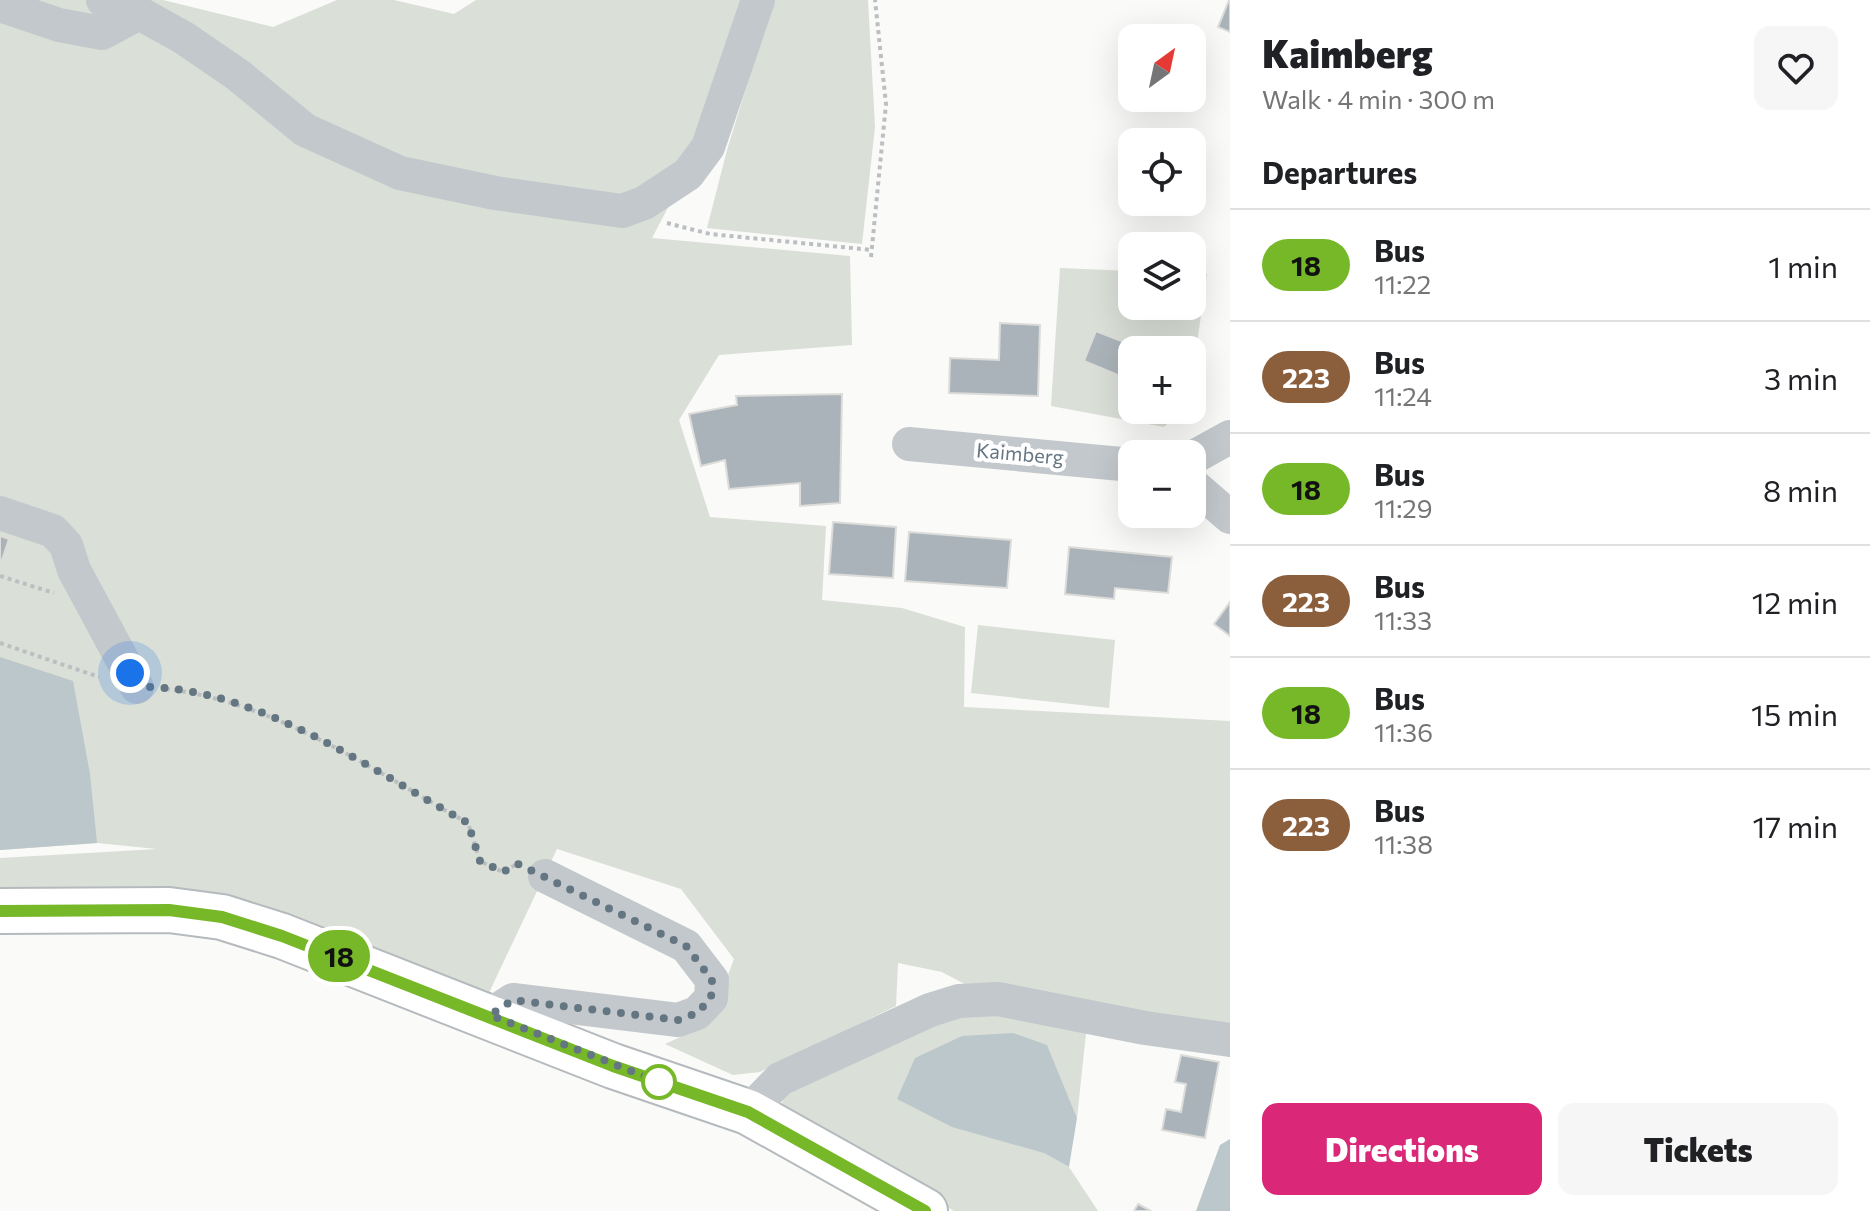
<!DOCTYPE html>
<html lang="en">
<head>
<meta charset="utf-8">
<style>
  :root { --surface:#fff; --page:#f6f6f6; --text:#202124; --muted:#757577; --line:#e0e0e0; --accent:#db2777 }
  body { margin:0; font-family:Commissioner,sans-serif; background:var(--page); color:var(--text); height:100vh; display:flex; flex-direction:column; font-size:30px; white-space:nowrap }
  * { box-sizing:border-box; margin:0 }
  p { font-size:26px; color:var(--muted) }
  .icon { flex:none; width:44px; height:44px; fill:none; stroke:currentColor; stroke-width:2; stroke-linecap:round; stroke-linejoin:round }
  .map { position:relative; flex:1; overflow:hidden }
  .side { display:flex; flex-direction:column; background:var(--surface); width:640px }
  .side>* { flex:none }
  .badge { padding:0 16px; border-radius:26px; font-size:28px; line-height:52px }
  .needle { width:52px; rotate:33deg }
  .fabs { position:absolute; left:1118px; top:24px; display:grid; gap:16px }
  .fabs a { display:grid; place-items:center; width:88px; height:88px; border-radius:16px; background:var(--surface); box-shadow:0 8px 32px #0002; font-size:40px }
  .you { position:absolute; width:40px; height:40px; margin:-20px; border:6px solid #fff; border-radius:50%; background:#1a73e8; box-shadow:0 0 0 12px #1a73e833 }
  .map>.badge { position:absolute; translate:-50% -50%; box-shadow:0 0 0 4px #fff }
  h2 { padding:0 32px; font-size:30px; line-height:72px }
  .round { display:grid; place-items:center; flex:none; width:84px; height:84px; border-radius:16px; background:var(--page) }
  .head { display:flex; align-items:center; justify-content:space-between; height:136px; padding:0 32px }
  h1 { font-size:38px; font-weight:800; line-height:60px }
  .primary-button { display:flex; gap:16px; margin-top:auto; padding:16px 32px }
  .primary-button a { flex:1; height:92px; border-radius:16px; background:var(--accent); color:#fff; font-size:32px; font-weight:800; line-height:92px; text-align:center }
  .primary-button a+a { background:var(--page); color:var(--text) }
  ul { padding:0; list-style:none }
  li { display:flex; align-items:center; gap:24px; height:112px; padding:0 32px; border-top:2px solid var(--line) }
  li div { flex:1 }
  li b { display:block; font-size:30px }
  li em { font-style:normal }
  li .badge { min-width:88px; font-weight:700; text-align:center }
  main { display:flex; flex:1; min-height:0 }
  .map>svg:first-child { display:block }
  .green { fill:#dadfd7 }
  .water { fill:#bbc7cb }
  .building { fill:#aab3b9; stroke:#dcdcda; stroke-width:2 }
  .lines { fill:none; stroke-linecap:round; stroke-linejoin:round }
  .major-casing { stroke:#b5babe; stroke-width:48 }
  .path { stroke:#bbbfc2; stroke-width:4; stroke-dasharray:4 4; stroke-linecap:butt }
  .minor { stroke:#c3c8cc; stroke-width:34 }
  .major { stroke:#fff; stroke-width:44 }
  .line-casing { stroke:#fff; stroke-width:18 }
  .line { stroke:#76b828; stroke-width:12 }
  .walk { stroke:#657683; stroke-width:8; stroke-dasharray:0 14.4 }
  .stop-dot { fill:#fff; stroke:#76b828; stroke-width:4 }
  .labels { text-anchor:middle; stroke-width:8; stroke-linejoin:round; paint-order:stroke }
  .street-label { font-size:20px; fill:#657683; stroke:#fff }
</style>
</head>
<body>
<main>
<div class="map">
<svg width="1230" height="1211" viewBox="0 0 1230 1211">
  <rect width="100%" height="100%" fill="#fafaf8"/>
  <path class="green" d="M0,0H163L273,27L337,0H394L454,14L476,0H767L756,41L652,238L850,256L852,345L719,355L679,420L710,517L826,526L822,600L902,608L965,627L964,707L1230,721V1025L972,988L942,972L898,963L896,1006L760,1072L733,1075L665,1044L710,1023L734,959L681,889L557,849L487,997L325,929L0,899V858L157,849L97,843L0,850Z
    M773,0H868L875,127L862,244L707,228L727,150Z
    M1060,268L1132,271V306H1192V273L1207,274L1192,378V350H1132V410H1183L1164,427L1051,406Z
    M978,625L1115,640L1109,708L971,693Z
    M993,1010L1087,1024L1077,1118L1047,1046L1044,1153L1069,1167L1098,1211H954L780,1108L787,1092L923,1027Z"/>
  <path class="water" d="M0,657L73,681L90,774L97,843L0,850Z
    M1013,1033L1047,1045L1077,1118L1069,1167L1044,1153L952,1127L897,1099L915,1058L962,1036Z
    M1230,1139V1211H1196L1220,1145Z"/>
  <path class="building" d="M1229,0H1230V32L1218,27Z
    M1000,323L1040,325L1038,396L949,393L950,358L999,360Z
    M1096,331L1144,350H1132V381L1084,361Z
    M842,394L840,503L800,506V483L729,489L725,460L701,466L689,414L737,405L736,396Z
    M833,522L896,527L893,578L829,574Z
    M909,532L1011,540L1007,588L905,581Z
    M0,536L9,539L2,560H0Z
    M1069,547L1172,557L1168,593L1115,588L1114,599L1065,594Z
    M1230,602V636L1214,624Z
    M1181,1055L1219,1062L1205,1138L1162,1130L1166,1109L1181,1112L1186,1084L1175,1082Z
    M1138,1204L1151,1211H1134Z"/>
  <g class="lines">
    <g class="major-casing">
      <path id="major" d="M0,911L169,910L222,917L282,936L613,1066L748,1112L925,1211"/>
    </g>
    <path class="path" d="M667,223L710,234L872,250
      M871,257L886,104L875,0
      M0,576L54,593
      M0,643L99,677
      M166,689C276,702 372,770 468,823L480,861L503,872L517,864"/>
    <path class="minor" d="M103,0L139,13L184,38L238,75L305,130L400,173L495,193L622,211L644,203L688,174L708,147L758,0
      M0,5L59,25L102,33L139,13
      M909,444L1132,465
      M1192,458L1230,437
      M1192,484L1230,517
      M0,513L53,531L66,545L74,570L137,687
      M490,1015L513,1000L678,1020L697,1013L711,998L712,980L686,946L545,876
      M748,1112L780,1079L930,1010L959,1001L998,999L1145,1028L1230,1040"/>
    <use href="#major" class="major"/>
  </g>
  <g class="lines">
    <g class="line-casing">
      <path id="line" d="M0,911L169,910L222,917L282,936L613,1066L748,1112L925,1211"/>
    </g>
    <use href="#line" class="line"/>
    <path class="walk" d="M130,673L137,687C253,684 369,769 468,823L480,861L503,872L518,864L686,946L712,980L711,998L697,1013L678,1020L513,1000L490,1015L659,1082"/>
  </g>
  <circle class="stop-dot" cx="659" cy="1082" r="16"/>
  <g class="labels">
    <g class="street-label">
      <text transform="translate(1020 454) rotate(5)" y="7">Kaimberg</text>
    </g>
  </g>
</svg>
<div class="fabs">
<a><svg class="needle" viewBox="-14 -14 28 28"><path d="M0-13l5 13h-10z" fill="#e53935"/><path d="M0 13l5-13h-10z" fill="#757577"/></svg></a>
<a><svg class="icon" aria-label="locate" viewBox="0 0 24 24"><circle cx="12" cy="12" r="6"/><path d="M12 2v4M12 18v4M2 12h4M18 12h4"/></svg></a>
<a><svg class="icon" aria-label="layers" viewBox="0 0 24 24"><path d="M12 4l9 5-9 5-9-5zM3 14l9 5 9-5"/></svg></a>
<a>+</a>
<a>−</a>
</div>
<div class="you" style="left:130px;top:673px"></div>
<b class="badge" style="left:339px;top:956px;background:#76b828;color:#111">18</b>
</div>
<section class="side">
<div class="head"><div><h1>Kaimberg</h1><p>Walk · 4 min · 300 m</p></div><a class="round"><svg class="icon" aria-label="heart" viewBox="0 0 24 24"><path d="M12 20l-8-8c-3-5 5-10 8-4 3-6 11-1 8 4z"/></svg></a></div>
<h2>Departures</h2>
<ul>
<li><span class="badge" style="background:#76b828;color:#111">18</span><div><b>Bus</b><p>11:22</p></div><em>1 min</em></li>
<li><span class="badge" style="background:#8b5e3c;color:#fff">223</span><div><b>Bus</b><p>11:24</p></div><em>3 min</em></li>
<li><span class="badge" style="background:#76b828;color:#111">18</span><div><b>Bus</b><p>11:29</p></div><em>8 min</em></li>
<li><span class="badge" style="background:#8b5e3c;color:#fff">223</span><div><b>Bus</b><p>11:33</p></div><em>12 min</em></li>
<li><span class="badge" style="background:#76b828;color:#111">18</span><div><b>Bus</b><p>11:36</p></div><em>15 min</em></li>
<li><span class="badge" style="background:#8b5e3c;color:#fff">223</span><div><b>Bus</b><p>11:38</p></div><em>17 min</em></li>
</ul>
<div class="primary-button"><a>Directions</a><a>Tickets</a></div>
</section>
</main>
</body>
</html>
